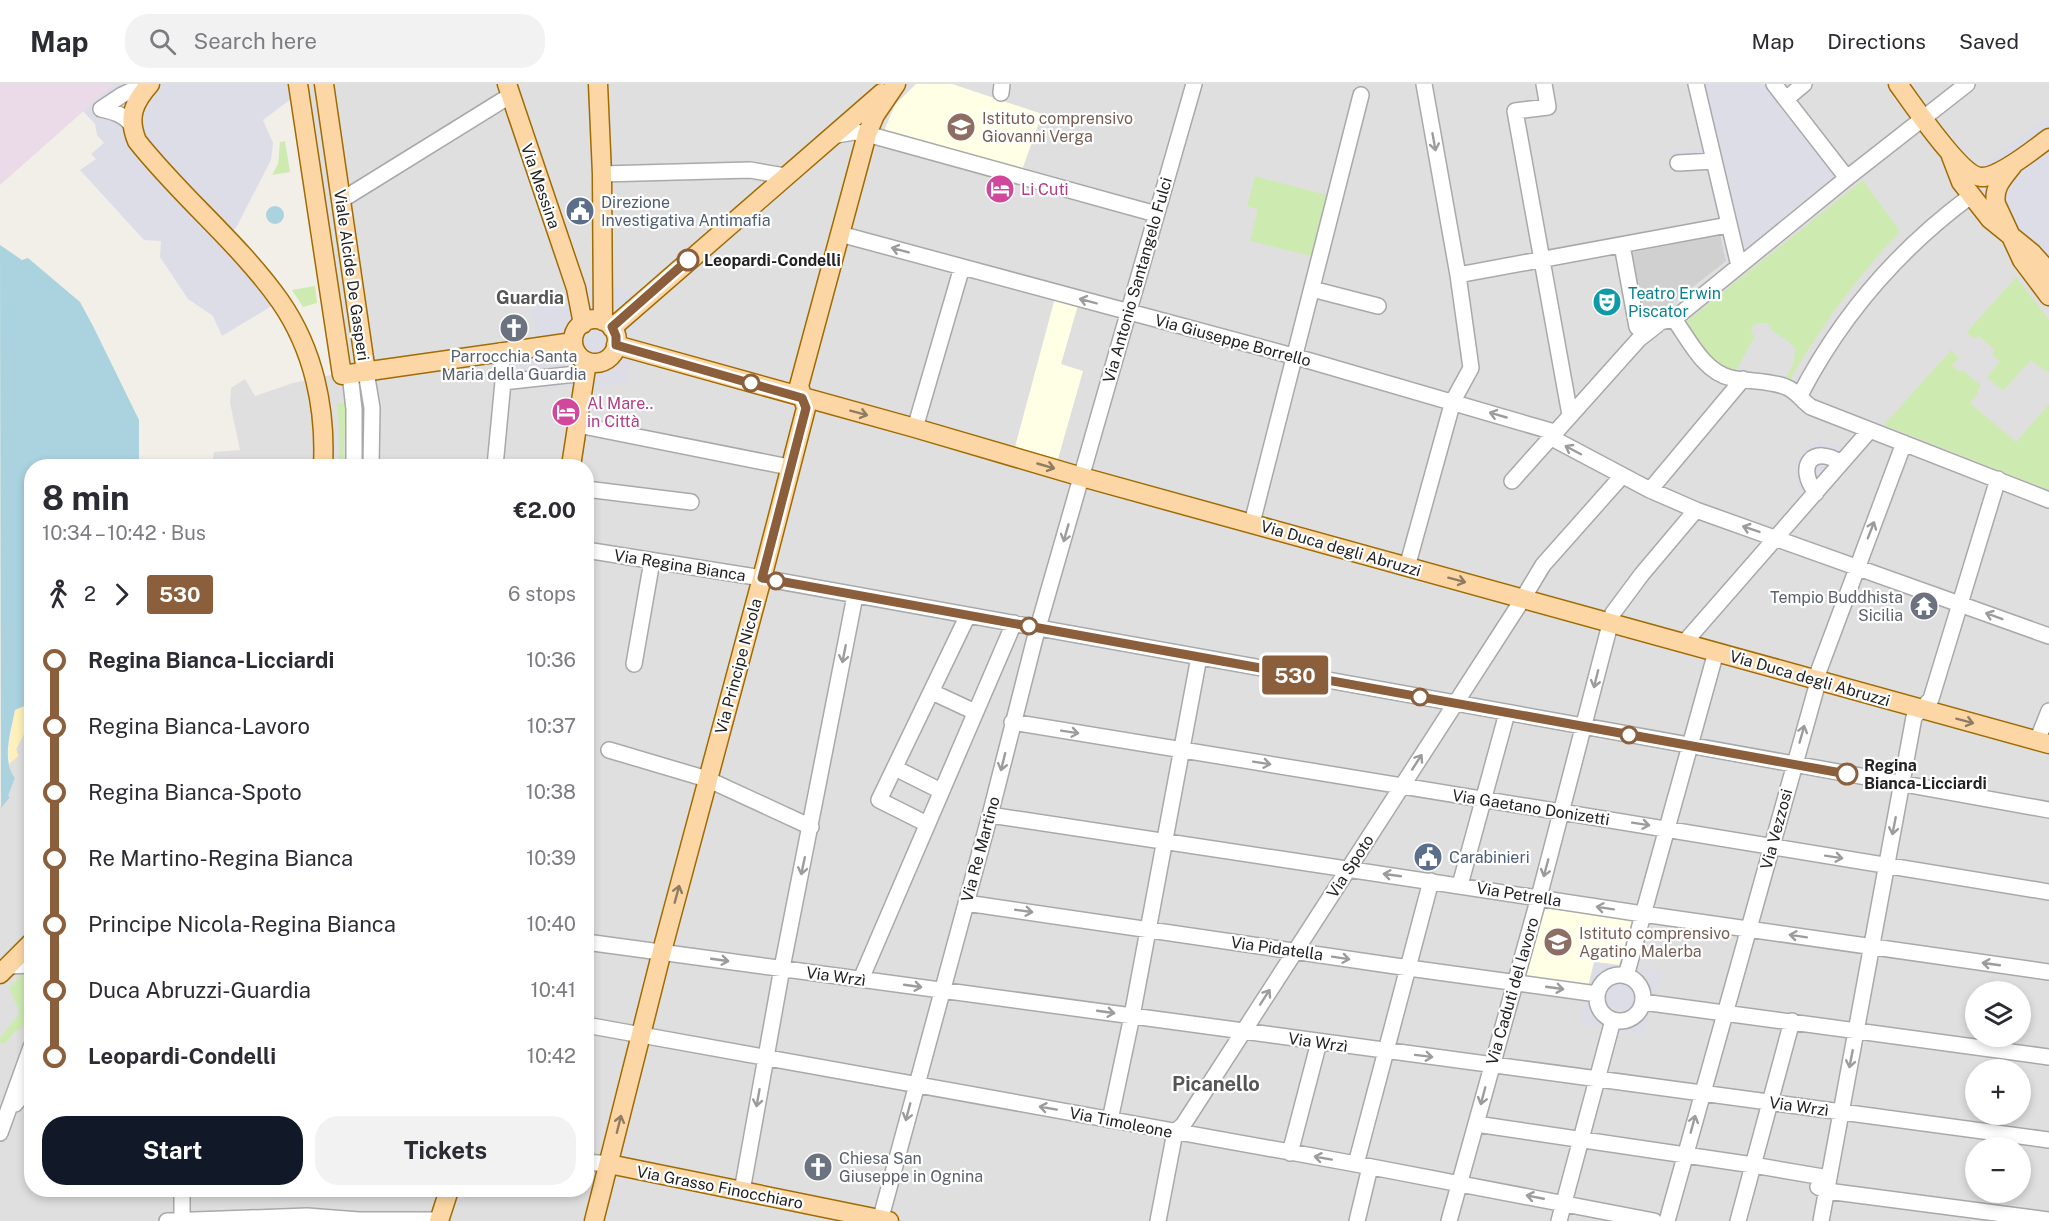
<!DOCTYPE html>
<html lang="en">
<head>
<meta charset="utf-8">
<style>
  :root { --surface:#fff; --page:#f2f2f3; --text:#2b2b33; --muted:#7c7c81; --line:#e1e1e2; --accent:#111827 }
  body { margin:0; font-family:"Public Sans",sans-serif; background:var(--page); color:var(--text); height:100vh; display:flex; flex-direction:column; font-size:22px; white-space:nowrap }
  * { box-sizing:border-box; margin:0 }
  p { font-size:20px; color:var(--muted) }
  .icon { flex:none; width:33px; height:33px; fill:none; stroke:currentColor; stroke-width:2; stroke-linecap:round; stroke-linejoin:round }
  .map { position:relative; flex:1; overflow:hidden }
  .drawer { position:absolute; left:24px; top:375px; width:570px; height:738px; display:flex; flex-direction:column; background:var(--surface); border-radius:24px; box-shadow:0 3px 9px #0003 }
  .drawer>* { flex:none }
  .badge { padding:0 12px; border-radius:4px; font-size:21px; line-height:39px }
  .controls { position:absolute; left:1965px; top:897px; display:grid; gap:12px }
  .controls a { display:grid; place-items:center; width:66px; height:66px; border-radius:50%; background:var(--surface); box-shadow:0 3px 9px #0003; font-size:30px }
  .map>.badge { position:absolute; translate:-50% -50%; box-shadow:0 0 0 3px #fff }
  .legs { display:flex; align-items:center; gap:9px; height:66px; padding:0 18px; font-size:20px }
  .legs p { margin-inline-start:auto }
  .overview { display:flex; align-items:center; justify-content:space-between; height:102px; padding:0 18px }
  h1 { font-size:33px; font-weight:700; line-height:45px }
  .button { display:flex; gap:12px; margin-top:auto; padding:12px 18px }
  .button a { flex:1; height:69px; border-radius:24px; background:var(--accent); color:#fff; font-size:24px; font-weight:700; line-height:69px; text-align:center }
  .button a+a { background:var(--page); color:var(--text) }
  ul { padding:0 18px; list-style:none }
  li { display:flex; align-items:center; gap:21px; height:66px; font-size:22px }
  li i { display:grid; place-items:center; width:9px; height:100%; margin:0 8px; background:currentColor }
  li i::after { content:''; width:15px; height:15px; margin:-8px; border:4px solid; border-radius:50%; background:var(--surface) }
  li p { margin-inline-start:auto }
  li:first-child i { background:linear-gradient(#0000 50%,currentColor 0) }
  li:last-child i { background:linear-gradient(currentColor 50%,#0000 0) }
  header { display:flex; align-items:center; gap:36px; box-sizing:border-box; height:84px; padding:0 30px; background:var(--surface); border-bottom:2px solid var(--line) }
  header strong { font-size:28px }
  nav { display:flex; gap:33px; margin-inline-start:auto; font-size:21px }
  .search { width:420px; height:54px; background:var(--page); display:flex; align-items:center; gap:15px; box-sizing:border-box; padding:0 21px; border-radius:24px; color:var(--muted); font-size:22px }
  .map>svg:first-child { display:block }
  .residential { fill:#e0dfdf; fill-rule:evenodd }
  .industrial { fill:#ebdbe8 }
  .education { fill:#ffffe5 }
  .religious { fill:#d0d0d0 }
  .grass { fill:#cdebb0 }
  .sand { fill:#fff1ba }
  .plaza { fill:#dddde8 }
  .water { fill:#aad3df }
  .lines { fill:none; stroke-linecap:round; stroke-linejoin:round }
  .minor-casing { stroke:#a9a9a9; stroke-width:18 }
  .major-casing { stroke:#a06b00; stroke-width:21 }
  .minor { stroke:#fff; stroke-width:15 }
  .major { stroke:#fcd6a4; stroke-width:18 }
  .oneway { stroke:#9c9c9c }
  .oneway2 { stroke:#8f7c63 }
  .line-1-casing { stroke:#fff; stroke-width:14 }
  .line-1 { stroke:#8b5e3c; stroke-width:9 }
  .stop-1-dot { fill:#fff; stroke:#8b5e3c; stroke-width:3 }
  .labels { text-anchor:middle; stroke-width:4.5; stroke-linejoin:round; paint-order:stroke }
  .education-label { font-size:16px; fill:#785e54; stroke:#fff; text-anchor:start }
  .street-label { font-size:16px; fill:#222; stroke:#fff }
  .hotel-label { font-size:16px; fill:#b23c85; stroke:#fff; text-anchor:start }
  .service-label { font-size:16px; fill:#4e5e75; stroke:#fff; text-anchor:start }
  .stop-label { font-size:16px; font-weight:bold; fill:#222; stroke:#fff; text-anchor:start }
  .culture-label { font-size:16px; fill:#0d838f; stroke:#fff; text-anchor:start }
  .worship-label { font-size:16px; fill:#5b616d; stroke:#fff }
  .neighbourhood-label { font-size:18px; font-weight:bold; fill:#555; stroke:#fff }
  .quarter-label { font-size:20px; font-weight:bold; fill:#555; stroke:#fff }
</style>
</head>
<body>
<header>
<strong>Map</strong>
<div class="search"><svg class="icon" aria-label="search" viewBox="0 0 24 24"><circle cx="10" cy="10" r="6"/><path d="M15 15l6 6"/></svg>Search here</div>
<nav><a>Map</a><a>Directions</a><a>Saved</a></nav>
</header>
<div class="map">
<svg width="2049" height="1137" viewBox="0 0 2049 1137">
  <rect width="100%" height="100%" fill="#f2efe9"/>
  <path class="residential" d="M294,0H2049V1137H0V723L8,712L15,694L10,687L9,680L18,672L16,665L24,650L31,645L32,1106H586V382H212L214,368L240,366L230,319L231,304L245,295L255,312L293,299L336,290ZM1976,908H2020V952H1976ZM1976,986H2020V1030H1976ZM1976,1064H2020V1108H1976Z"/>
  <path class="industrial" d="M0,0H114L0,101Z"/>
  <path class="education" d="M916,0H952L1042,30L1022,86L884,47L895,21Z
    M1055,214L1078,221L1061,280L1083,287L1058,375L1015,363Z
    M1543,824L1632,836L1619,881L1595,878L1589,901L1524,892Z"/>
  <path class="religious" d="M1720,151L1726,177L1667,223L1641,229L1629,169Z"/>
  <path class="grass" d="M285,57L290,88L272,91L278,80L280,58Z
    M1255,92L1330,112C1326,116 1324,121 1326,127L1315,173L1250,157L1258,125L1247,122Z
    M1863,96L1900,147C1856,194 1820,244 1788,299L1784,297L1794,278L1795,265C1788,253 1773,252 1767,239H1758L1751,244L1754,254L1734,290L1712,279L1696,255L1687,237Z
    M2016,193L2049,236V289L2031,276L2003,307L1987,293L2000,278L1992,270L1995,266L1979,252L1975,255L1967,248Z
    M315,202L317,219L303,223L292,206Z
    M1951,266L1959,274L1952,281L1959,288L1962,285L1981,302L1977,307L1978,309L1970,319L2016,358L2049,320V406L1884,341Z
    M346,318L343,382H339V340L337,320Z
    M31,885V927L20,946L15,947L4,961L0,958V954L20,929L9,904L25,887Z"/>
  <path class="sand" d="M30,619H31V645L24,650L16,665L18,672L9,680V665L15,626Z"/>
  <path class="plaza" d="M114,0H311L263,36L273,59L271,76L237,142L227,155L280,217L222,252L213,232L188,215L160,173L161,157L144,156L80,86L96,75L91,70L104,59L97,51L95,40L83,27Z
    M1686,0H1788L1797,18L1851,90L1729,190L1707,87L1675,88L1670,67L1701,66Z
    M2049,31V212L1961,98Z
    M595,200L630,206L640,218L642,236L626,300L511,305L496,303L491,260L536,254L530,216Z
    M1819,358L1838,361L1855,377L1830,406L1823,400L1808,417L1797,402L1794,382L1804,366L1808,362Z
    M1594,878L1662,886L1644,950L1579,940Z"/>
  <path class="water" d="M266 131a9 9 0 1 1 18 0a9 9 0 1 1-18 0Z
    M0,161L22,176L28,174L80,218L93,242L139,336V382H32L31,619L15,626C11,647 1,677 15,694L8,712L10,713L1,724Z"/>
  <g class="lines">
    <g class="minor-casing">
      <path id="minor" d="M1544,0L1548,23L1515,27L1570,331
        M1696,0L1739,182
        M1774,0L1847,94
        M1001,9L1002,0
        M1786,15L1804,0
        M101,25L122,11L146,0
        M101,25C114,28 123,30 131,40
        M831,52L854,48L867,50L1156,130
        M1678,79L1714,77
        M602,90L750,86L785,92
        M340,117L511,11
        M840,150L1293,272L1554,348
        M1622,161L1637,243L1674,235L1847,94L1967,0
        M1458,191L1728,141
        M1312,205L1378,222
        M1674,235C1689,256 1704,288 1731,294C1750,298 1769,296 1786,303C1797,307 1802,317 1811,323L2049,416
        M366,288L372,324L371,382
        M350,290L354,325V382
        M503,298L585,289
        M1800,311C1841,232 1900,164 1972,111
        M578,341L789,383
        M915,344L962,183
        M1550,353L1650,406L1696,426L2049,552
        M495,382L503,298L500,267
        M1512,397L1639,255L1657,241
        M586,405L691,418
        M1650,406L1743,295
        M1816,409C1795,382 1813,360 1841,379
        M1252,439L1361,11
        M586,466L762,494L2049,726
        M1407,483L1453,317L1471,284L1458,191L1424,0
        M1684,559L1870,346
        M634,580L652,477
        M932,608L975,628
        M1012,638L2049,808
        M2037,657L2049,627
        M609,666L707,695L811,743
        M895,684L941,707
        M990,731L1643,830L2049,888
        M927,740L879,716L968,531
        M1460,801L1507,629
        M966,819L1416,885L1597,910
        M586,858L2049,1056
        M8,882L32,881
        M1597 914a23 23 0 1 1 46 0a23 23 0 1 1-46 0Z
        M1626,892L1716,568
        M861,895L1014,539
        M1643,918L2049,973
        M586,941L1356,1080L1654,1137
        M15,1020L32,999
        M1110,1036L1132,932L1199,573
        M1476,1040L1753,1081L1829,1094
        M0,1049L31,963
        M1290,1069L1319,958
        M586,1078L609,1080
        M1356,1080L1431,797
        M1818,1103L1827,1107L2049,1136
        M182,1106V1137
        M742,1107L782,884L855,512
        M167,1137L307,1132L359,1136H439
        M880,1137L990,731L1035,554L1194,0
        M1158,1137L1175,1048L1183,1041L1519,521L1543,481L1622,392
        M1357,1137L1370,1083
        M1449,1137L1539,813L1613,529L1642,490L1696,426
        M1559,1137L1613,936
        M1667,1137L1816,605L1819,586L1904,359
        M1738,1137L1792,937
        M1821,1137L1914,633L1931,615L1998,395"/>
    </g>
    <g class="major-casing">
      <path id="major" d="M150,0C134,18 127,33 137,57C181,113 239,159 280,217C314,266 326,325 323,382
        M298,0L342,291L573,258
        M324,0L366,288
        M507,0L576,204L583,240
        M598,0L602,90L603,237
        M1898,0C1911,18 1961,92 1981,93C1999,94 2034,65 2049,54
        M1951,72L1961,98L1990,135L2032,169L2049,188
        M2013,81C2003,94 1993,103 1996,120L2022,176L2049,212
        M573 257a22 22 0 1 1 44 0a22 22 0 1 1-44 0Z
        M612,244L882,9
        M616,261L915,344L1082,393L2049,660
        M571,382L587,278
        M0,890L32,858
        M609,1080L889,1137
        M439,1137L449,1106
        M594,1137L662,867L762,494L806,324L799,302L867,50L875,31L896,0"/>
    </g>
    <use href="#minor" class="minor"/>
    <use href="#major" class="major"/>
  </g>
  <defs><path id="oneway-shaft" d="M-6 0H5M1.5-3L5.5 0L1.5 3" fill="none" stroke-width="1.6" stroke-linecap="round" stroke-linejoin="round" transform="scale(1.5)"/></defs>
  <g class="oneway">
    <use href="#oneway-shaft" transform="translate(1434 58) rotate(80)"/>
    <use href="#oneway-shaft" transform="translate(900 166) rotate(-165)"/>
    <use href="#oneway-shaft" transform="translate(1088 217) rotate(-165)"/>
    <use href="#oneway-shaft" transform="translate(1498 331) rotate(-164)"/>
    <use href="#oneway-shaft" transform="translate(1573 366) rotate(-152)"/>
    <use href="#oneway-shaft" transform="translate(1751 445) rotate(-161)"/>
    <use href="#oneway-shaft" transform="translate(1871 446) rotate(-69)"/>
    <use href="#oneway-shaft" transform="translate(1066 449) rotate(106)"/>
    <use href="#oneway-shaft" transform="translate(1994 532) rotate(-160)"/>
    <use href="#oneway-shaft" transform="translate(844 570) rotate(101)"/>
    <use href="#oneway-shaft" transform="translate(1596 595) rotate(104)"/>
    <use href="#oneway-shaft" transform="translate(1070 648) rotate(9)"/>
    <use href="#oneway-shaft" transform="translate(1802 650) rotate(-74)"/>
    <use href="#oneway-shaft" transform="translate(1003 678) rotate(104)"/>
    <use href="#oneway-shaft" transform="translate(1417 678) rotate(-57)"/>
    <use href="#oneway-shaft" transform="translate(1262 679) rotate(9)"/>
    <use href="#oneway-shaft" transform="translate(1641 740) rotate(9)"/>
    <use href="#oneway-shaft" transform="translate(1894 742) rotate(101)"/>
    <use href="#oneway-shaft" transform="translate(1834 773) rotate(9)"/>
    <use href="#oneway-shaft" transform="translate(803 782) rotate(102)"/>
    <use href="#oneway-shaft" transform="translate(1546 784) rotate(105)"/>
    <use href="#oneway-shaft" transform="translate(1392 791) rotate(-172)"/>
    <use href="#oneway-shaft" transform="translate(1605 824) rotate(-171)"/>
    <use href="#oneway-shaft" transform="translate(1024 827) rotate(8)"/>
    <use href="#oneway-shaft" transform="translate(1798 852) rotate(-171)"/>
    <use href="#oneway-shaft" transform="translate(1341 874) rotate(9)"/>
    <use href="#oneway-shaft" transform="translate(720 876) rotate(8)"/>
    <use href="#oneway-shaft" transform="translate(1991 880) rotate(-172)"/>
    <use href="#oneway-shaft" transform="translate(913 902) rotate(8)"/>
    <use href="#oneway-shaft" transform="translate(1555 904) rotate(8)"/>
    <use href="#oneway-shaft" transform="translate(1265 913) rotate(-57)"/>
    <use href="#oneway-shaft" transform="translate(1106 928) rotate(8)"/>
    <use href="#oneway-shaft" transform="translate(1424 972) rotate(7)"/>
    <use href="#oneway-shaft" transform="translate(1851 975) rotate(101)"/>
    <use href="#oneway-shaft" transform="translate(1483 1012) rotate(105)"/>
    <use href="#oneway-shaft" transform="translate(758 1014) rotate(100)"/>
    <use href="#oneway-shaft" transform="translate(1048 1024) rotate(-170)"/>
    <use href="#oneway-shaft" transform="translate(908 1028) rotate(105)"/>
    <use href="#oneway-shaft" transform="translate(1693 1040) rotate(-75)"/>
    <use href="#oneway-shaft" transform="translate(1323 1074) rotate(-170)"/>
    <use href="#oneway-shaft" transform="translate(1535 1113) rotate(-169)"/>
  </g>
  <g class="oneway2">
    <use href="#oneway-shaft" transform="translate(859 329) rotate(15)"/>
    <use href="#oneway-shaft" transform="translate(1046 382) rotate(16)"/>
    <use href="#oneway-shaft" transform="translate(1457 496) rotate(15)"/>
    <use href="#oneway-shaft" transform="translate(1965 637) rotate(15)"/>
    <use href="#oneway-shaft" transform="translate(677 810) rotate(-75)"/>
    <use href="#oneway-shaft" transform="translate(619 1040) rotate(-76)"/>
  </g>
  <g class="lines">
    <g class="line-1-casing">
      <path id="line-1" d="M688,176L612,243L616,252V261L802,314L806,324L762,494L1847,690"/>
    </g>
    <use href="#line-1" class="line-1"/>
  </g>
  <defs>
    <g id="school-disc" transform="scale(1.5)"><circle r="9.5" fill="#8d6e63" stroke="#fff"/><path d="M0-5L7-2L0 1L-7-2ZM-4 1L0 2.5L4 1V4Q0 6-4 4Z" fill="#fff"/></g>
    <g id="hotel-disc" transform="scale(1.5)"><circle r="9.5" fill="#d1479c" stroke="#fff"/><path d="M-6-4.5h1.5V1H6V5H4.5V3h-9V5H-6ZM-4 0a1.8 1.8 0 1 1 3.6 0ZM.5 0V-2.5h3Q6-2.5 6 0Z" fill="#fff"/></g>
    <g id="civic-disc" transform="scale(1.5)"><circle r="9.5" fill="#5c6f8a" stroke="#fff"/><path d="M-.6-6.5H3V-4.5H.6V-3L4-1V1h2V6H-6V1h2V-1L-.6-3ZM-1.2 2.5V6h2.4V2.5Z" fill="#fff"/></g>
    <g id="theatre-disc" transform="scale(1.5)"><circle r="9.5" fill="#0f9aa8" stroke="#fff"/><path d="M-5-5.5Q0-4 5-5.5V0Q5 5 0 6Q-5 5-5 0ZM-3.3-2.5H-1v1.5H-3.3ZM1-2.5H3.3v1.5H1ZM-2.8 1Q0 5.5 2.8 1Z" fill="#fff"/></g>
    <g id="church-disc" transform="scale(1.5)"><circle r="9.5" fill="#6b7280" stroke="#fff"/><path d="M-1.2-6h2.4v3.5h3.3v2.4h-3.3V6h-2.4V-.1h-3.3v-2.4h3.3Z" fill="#fff"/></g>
    <g id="temple-disc" transform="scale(1.5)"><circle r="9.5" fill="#6b7280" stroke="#fff"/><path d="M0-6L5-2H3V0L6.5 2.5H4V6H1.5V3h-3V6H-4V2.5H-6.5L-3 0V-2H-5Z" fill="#fff"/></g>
  </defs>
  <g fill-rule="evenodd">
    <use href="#school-disc" x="961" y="43"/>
    <use href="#hotel-disc" x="1000" y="105"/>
    <use href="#civic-disc" x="580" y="127"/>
    <use href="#theatre-disc" x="1607" y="218"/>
    <use href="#church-disc" x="514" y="244"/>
    <use href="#hotel-disc" x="566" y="328"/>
    <use href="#temple-disc" x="1924" y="522"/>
    <use href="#civic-disc" x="1428" y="773"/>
    <use href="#school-disc" x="1558" y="858"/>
    <use href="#church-disc" x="818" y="1083"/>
  </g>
  <g class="stop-1-dot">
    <circle cx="688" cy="176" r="10"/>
    <circle cx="751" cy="299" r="8"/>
    <circle cx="776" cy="497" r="8"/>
    <circle cx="1029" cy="542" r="8"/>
    <circle cx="1420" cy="613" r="8"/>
    <circle cx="1629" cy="651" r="8"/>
    <circle cx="1847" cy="690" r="10"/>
  </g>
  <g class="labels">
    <g class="education-label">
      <text x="982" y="40">Istituto comprensivo<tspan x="982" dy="18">Giovanni Verga</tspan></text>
      <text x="1579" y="855">Istituto comprensivo<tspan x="1579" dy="18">Agatino Malerba</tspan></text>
    </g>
    <g class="street-label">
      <text transform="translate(541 102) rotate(71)" y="6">Via Messina</text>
      <text transform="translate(352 191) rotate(82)" y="6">Viale Alcide De Gasperi</text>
      <text transform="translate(1137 196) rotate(-74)" y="6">Via Antonio Santangelo Fulci</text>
      <text transform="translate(1233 256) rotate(15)" y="6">Via Giuseppe Borrello</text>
      <text transform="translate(1341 464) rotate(16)" y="6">Via Duca degli Abruzzi</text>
      <text transform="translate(680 481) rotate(9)" y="6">Via Regina Bianca</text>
      <text transform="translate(738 582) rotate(-75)" y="6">Via Principe Nicola</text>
      <text transform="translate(1810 594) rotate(16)" y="6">Via Duca degli Abruzzi</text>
      <text transform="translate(1531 723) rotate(9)" y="6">Via Gaetano Donizetti</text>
      <text transform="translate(1776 745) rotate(-75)" y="6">Via Vezzosi</text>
      <text transform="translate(980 765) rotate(-75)" y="6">Via Re Martino</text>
      <text transform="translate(1350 782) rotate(-57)" y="6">Via Spoto</text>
      <text transform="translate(1519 810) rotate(9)" y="6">Via Petrella</text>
      <text transform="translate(1277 864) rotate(8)" y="6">Via Pidatella</text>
      <text transform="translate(836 892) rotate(8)" y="6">Via Wrzì</text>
      <text transform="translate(1512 907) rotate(-74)" y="6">Via Caduti del lavoro</text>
      <text transform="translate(1318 958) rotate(8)" y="6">Via Wrzì</text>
      <text transform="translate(1799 1022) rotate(8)" y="6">Via Wrzì</text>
      <text transform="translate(1121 1038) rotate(11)" y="6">Via Timoleone</text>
      <text transform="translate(720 1103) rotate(11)" y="6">Via Grasso Finocchiaro</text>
    </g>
    <g class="hotel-label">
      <text x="1021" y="111">Li Cuti</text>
      <text x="587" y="325">Al Mare..<tspan x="587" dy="18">in Città</tspan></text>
    </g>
    <g class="service-label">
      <text x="601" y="124">Direzione<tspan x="601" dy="18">Investigativa Antimafia</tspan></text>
      <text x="1449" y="779">Carabinieri</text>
    </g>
    <g class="stop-label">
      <text x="704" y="182">Leopardi-Condelli</text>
      <text x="1864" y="687">Regina<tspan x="1864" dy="18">Bianca-Licciardi</tspan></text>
    </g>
    <g class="culture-label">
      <text x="1628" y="215">Teatro Erwin<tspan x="1628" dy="18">Piscator</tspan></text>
    </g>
    <g class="worship-label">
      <text x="514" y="278">Parrocchia Santa<tspan x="514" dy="18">Maria della Guardia</tspan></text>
      <text x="1903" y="519" text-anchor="end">Tempio Buddhista<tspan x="1903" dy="18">Sicilia</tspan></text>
      <text x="839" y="1080" text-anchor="start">Chiesa San<tspan x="839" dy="18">Giuseppe in Ognina</tspan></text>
    </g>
    <g class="neighbourhood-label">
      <text x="530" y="220">Guardia</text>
    </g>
    <g class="quarter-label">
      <text x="1216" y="1007">Picanello</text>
    </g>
  </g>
</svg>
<div class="controls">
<a><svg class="icon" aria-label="layers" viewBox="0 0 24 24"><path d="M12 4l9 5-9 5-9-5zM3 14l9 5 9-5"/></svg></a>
<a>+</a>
<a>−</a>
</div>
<b class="badge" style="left:1295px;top:591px;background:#8b5e3c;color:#fff">530</b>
<section class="drawer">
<div class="overview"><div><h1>8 min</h1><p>10:34 – 10:42 · Bus</p></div><b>€2.00</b></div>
<div class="legs"><svg class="icon" aria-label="walk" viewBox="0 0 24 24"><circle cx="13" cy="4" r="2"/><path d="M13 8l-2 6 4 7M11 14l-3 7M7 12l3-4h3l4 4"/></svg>2<svg class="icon" aria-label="forward" viewBox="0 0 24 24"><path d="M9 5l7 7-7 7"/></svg><b class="badge" style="background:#8b5e3c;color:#fff">530</b><p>6 stops</p></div>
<ul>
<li><i style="color:#8b5e3c"></i><b>Regina Bianca-Licciardi</b><p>10:36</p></li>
<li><i style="color:#8b5e3c"></i><span>Regina Bianca-Lavoro</span><p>10:37</p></li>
<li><i style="color:#8b5e3c"></i><span>Regina Bianca-Spoto</span><p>10:38</p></li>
<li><i style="color:#8b5e3c"></i><span>Re Martino-Regina Bianca</span><p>10:39</p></li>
<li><i style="color:#8b5e3c"></i><span>Principe Nicola-Regina Bianca</span><p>10:40</p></li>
<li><i style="color:#8b5e3c"></i><span>Duca Abruzzi-Guardia</span><p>10:41</p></li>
<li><i style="color:#8b5e3c"></i><b>Leopardi-Condelli</b><p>10:42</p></li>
</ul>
<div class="button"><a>Start</a><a>Tickets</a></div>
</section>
</div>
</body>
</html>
